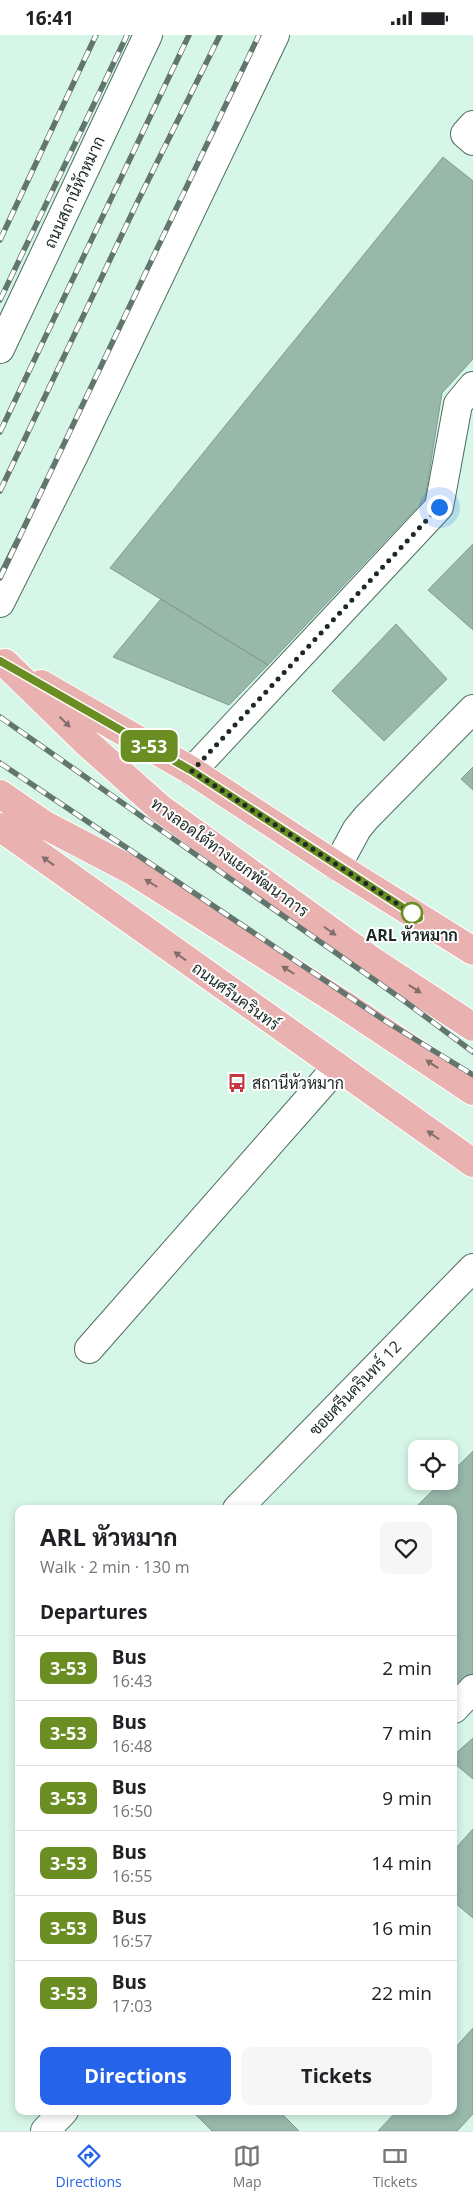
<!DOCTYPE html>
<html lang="en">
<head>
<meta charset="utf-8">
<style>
  :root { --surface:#fff; --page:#f6f6f6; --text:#202124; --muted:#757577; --line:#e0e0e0; --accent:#2563eb }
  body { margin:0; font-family:"Open Sans",Sarabun,sans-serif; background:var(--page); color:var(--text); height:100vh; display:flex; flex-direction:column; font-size:19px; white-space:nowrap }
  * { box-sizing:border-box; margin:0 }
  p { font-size:16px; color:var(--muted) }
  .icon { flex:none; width:28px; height:28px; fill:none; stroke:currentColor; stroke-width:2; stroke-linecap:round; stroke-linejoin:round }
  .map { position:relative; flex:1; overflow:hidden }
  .panel { position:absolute; left:15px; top:1470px; width:442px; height:610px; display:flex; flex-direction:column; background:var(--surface); border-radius:10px; box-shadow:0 2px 8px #0003 }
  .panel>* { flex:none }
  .badge { padding:0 10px; border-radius:8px; font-size:18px; line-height:32px }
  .tools { position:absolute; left:408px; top:1405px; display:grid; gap:10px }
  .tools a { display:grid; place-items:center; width:50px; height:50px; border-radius:10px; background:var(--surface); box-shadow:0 2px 8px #0003; font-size:25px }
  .you { position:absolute; width:25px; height:25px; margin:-12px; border:4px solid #fff; border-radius:50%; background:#1a73e8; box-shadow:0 0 0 8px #1a73e833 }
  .map>.badge { position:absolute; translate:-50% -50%; box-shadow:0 0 0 2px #fff }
  h2 { padding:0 25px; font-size:19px; line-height:45px }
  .round { display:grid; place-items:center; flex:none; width:52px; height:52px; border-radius:10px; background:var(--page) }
  .headline { display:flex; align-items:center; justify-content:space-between; height:85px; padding:0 25px }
  h1 { font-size:24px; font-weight:700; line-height:38px }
  .primary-button { display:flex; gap:10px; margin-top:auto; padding:10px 25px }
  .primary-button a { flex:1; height:58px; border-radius:10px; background:var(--accent); color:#fff; font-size:20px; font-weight:700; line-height:58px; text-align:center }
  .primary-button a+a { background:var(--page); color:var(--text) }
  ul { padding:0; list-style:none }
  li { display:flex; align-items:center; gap:15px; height:65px; padding:0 25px; border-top:1px solid var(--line) }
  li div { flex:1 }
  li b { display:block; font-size:19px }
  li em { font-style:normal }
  li .badge { min-width:55px; font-weight:700; text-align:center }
  .status { display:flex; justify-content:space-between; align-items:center; height:35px; padding:0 25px; background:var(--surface); direction:ltr }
  .status svg { height:14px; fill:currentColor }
  .dock { display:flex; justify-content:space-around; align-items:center; height:70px; border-top:1px solid var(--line); background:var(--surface); font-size:14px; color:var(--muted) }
  .dock a { display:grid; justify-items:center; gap:2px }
  .dock .active { color:var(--accent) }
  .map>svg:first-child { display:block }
  .building { fill:#98b8aa; stroke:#7f9d90 }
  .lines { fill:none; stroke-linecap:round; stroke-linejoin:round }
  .minor-casing { stroke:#4f6c60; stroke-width:30 }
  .major-casing { stroke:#fff; stroke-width:30 }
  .minor { stroke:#fff; stroke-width:28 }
  .major { stroke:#e9b1b0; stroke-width:28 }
  .rail-casing { stroke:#62766d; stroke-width:5.5 }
  .rail { stroke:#fff; stroke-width:4; stroke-dasharray:11; stroke-linecap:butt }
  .oneway { fill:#836d6a }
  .line-casing { stroke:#fff; stroke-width:11 }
  .line { stroke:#6b8e23; stroke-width:8 }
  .walk { stroke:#1d2924; stroke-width:5; stroke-dasharray:0 9 }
  .stop-dot { fill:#fff; stroke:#6b8e23; stroke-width:2.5 }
  .labels { text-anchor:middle; stroke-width:4; stroke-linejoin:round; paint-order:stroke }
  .street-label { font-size:16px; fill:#1d2924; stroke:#fff }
  .stop-label { font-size:16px; font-weight:bold; fill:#1d2924; stroke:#fff }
  .poi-label { font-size:16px; fill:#1d2924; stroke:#fff; text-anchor:start }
</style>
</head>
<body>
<div class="status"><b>16:41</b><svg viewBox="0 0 49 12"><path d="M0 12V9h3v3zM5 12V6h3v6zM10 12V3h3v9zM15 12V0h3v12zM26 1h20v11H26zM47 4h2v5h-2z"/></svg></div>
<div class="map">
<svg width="473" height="2096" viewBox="0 0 473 2096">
  <rect width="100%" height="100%" fill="#d6f7e8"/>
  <path class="building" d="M443,122L473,146V324L442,358L425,464L268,630L110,533Z
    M473,509V595L428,555Z
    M161,564L268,630L229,670L113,622Z
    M396,589L447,644L384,706L332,656Z
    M473,732V755L461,744Z
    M473,1416V1645L454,1665V1474H414L442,1446H449V1440Z
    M473,1703V1744L454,1728V1720Z
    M473,1794V1883L454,1867V1815Z
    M473,1993V2079L457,2096H378L397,2076H454V2014Z
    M192,2076H279L299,2096H212Z"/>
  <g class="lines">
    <g class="minor-casing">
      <path id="minor" d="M473,90L465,99L473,106
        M0,314L148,0
        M0,568L74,420L275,0
        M192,736L439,472L458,369L473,351
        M337,831L357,794L366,783L473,674
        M89,1314L337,1032
        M237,1474L473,1233
        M454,1674L473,1654
        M45,2096L64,2076"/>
    </g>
    <g class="major-casing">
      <path id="major" d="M5,628L87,708L160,773L374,927L473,992
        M41,649L192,736L337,831L473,916
        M0,759L45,790L131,835L344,970L473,1056
        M0,792L473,1128"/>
    </g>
    <use href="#minor" class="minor"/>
    <use href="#major" class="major"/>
    <g class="rail-casing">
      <path id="rail" d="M0,205L96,0
        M0,265L127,0
        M0,397L189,0
        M0,456L136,170L220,0
        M0,543L259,0
        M0,682L403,965L473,1017
        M0,728L387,987L473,1040"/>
    </g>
    <use href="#rail" class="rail"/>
  </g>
  <defs><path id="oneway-solid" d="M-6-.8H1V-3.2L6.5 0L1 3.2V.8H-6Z" transform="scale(1.25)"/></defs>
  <g class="oneway">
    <use href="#oneway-solid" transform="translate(65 687) rotate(44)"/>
    <use href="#oneway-solid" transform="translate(48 826) rotate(-144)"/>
    <use href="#oneway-solid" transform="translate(151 848) rotate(-148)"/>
    <use href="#oneway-solid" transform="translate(330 896) rotate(35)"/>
    <use href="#oneway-solid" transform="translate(180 921) rotate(-144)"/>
    <use href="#oneway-solid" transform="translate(288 935) rotate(-148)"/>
    <use href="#oneway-solid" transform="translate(415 954) rotate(33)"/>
    <use href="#oneway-solid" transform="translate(432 1029) rotate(-146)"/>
    <use href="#oneway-solid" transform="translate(433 1100) rotate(-145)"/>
  </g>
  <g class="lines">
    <g class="line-casing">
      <path id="line" d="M0,626L192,736L419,883"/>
    </g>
    <use href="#line" class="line"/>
    <path class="walk" d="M412,878L419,883L192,736L439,472"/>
  </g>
  <defs>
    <g id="bus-bare" transform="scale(1.5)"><path d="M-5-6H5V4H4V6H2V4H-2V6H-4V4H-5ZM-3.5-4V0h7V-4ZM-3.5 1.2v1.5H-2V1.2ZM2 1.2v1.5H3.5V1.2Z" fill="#c73741" stroke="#fff" stroke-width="2.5" paint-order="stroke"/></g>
  </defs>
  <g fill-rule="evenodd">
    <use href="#bus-bare" x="237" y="1048"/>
  </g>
  <circle class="stop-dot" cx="412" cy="878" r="10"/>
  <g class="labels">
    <g class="street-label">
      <text transform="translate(74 157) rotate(-65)" y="6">ถนนสถานีหัวหมาก</text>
      <text transform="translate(230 822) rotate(36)" y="6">ทางลอดใต้ทางแยกพัฒนาการ</text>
      <text transform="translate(236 961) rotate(36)" y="6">ถนนศรีนครินทร์</text>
      <text transform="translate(355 1353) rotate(-46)" y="6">ซอยศรีนครินทร์ 12</text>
    </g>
    <g class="stop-label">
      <text x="412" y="906">ARL หัวหมาก</text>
    </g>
    <g class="poi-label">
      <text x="252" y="1054">สถานีหัวหมาก</text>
    </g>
  </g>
</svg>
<div class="tools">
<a><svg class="icon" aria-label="locate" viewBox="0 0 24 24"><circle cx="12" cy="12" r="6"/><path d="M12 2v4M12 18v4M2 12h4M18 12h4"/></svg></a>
</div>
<div class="you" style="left:439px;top:472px"></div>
<b class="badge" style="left:149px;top:711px;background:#6b8e23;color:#fff">3-53</b>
<section class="panel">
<div class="headline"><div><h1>ARL หัวหมาก</h1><p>Walk · 2 min · 130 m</p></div><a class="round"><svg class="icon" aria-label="heart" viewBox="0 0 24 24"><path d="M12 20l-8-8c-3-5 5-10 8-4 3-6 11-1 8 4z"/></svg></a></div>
<h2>Departures</h2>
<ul>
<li><span class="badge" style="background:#6b8e23;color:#fff">3-53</span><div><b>Bus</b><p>16:43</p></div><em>2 min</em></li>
<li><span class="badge" style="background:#6b8e23;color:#fff">3-53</span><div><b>Bus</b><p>16:48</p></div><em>7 min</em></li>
<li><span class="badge" style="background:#6b8e23;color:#fff">3-53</span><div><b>Bus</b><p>16:50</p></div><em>9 min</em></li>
<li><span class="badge" style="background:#6b8e23;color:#fff">3-53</span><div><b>Bus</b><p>16:55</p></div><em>14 min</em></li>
<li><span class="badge" style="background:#6b8e23;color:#fff">3-53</span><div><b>Bus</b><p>16:57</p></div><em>16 min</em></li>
<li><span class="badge" style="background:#6b8e23;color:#fff">3-53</span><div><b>Bus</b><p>17:03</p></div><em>22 min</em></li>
</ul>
<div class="primary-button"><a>Directions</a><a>Tickets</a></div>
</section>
</div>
<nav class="dock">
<a class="active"><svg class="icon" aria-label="directions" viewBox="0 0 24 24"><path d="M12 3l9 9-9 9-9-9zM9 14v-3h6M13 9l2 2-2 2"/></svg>Directions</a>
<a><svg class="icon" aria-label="map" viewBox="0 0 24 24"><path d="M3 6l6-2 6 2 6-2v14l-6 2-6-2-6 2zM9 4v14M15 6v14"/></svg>Map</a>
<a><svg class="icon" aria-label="tickets" viewBox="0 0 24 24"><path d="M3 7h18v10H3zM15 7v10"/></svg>Tickets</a>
</nav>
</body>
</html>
